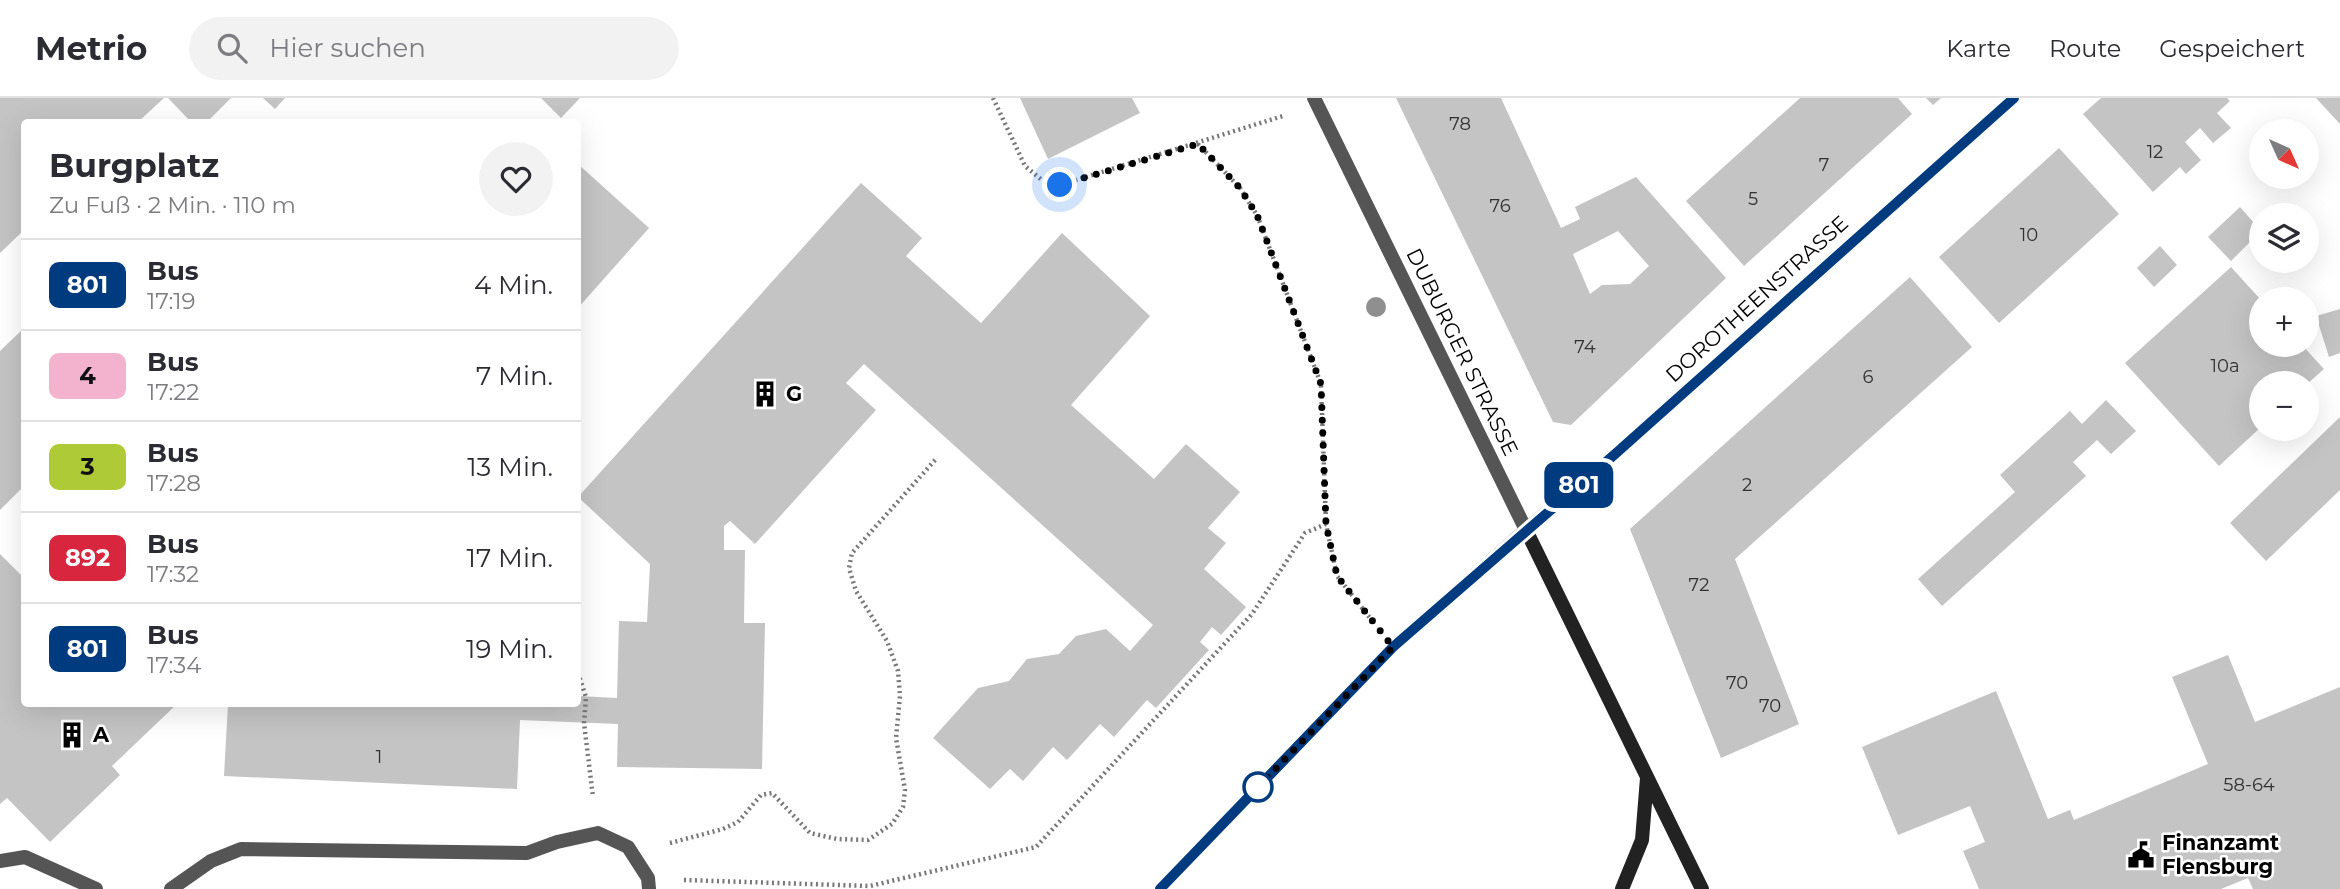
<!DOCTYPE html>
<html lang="de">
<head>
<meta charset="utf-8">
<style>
  :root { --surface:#fff; --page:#f2f2f3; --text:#2b2b33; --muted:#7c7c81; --line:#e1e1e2 }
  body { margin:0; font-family:Montserrat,sans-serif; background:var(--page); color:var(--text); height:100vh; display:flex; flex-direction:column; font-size:26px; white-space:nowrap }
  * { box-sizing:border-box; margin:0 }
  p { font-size:23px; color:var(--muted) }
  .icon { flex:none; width:38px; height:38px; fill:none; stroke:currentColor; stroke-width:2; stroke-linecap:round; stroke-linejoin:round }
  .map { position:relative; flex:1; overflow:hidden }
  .side { position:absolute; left:21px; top:21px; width:560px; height:588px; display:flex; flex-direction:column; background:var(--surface); border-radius:7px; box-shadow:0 7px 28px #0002 }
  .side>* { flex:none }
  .badge { padding:0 14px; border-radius:10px; font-size:24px; line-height:46px }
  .needle { width:46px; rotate:135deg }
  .tools { position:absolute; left:2249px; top:21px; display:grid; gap:14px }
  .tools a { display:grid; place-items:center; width:70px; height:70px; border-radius:50%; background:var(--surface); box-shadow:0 7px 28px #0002; font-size:35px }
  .you { position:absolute; width:35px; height:35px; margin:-18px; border:5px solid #fff; border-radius:50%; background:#1a73e8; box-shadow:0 0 0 10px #1a73e833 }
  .map>.badge { position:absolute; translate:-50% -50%; box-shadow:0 0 0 4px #fff }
  .round { display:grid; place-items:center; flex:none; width:74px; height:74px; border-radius:37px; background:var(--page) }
  .head { display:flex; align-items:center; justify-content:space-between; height:119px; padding:0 28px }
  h1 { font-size:33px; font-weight:700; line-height:52px }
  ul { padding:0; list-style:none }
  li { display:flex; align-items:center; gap:21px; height:91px; padding:0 28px; border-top:2px solid var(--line) }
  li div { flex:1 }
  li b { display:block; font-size:26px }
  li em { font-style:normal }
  li .badge { min-width:77px; font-weight:700; text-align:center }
  header { display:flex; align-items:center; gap:42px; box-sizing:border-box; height:98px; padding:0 35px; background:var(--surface); border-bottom:2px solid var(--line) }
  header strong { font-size:33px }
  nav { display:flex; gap:38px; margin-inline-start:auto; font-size:24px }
  .search { width:490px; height:63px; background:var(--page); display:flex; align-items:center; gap:18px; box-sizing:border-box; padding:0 24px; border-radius:38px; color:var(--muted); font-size:26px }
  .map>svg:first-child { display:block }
  .building { fill:#c4c4c4; fill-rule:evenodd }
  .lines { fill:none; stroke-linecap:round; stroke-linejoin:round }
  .path { stroke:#777; stroke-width:4.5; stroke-dasharray:2 3.5; stroke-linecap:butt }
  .service { stroke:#555; stroke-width:14 }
  .minor { stroke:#555; stroke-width:14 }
  .tertiary { stroke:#555; stroke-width:14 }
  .secondary { stroke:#222; stroke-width:14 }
  .tree { fill:#8f8f8f }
  .line-casing { stroke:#fff; stroke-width:16 }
  .line { stroke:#003b80; stroke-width:10 }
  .walk { stroke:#000; stroke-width:7; stroke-dasharray:0 12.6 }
  .stop-dot { fill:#fff; stroke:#003b80; stroke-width:3.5 }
  .labels { text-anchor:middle; stroke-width:5; stroke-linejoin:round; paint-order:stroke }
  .number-label { font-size:18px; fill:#313131 }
  .street-label { font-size:21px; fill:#000; stroke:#fff }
  .poi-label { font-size:21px; font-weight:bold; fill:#000; stroke:#fff; text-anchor:start }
</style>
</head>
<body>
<header>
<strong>Metrio</strong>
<div class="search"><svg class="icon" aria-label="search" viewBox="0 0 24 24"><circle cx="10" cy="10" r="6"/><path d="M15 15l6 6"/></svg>Hier suchen</div>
<nav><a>Karte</a><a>Route</a><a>Gespeichert</a></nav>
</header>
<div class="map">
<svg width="2340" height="791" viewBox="0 0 2340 791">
  <rect width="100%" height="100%" fill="#fff"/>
  <path class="building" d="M0,0H164L138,24H24V132L0,155Z
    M168,0H231L207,24H191Z
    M263,0H285L275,11Z
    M541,0H580L561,20Z
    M1020,0H1132L1140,15L1048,61Z
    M1396,0H1501L1561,130L1580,121L1575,109L1636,79L1726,180L1571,327L1553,324ZM1618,133L1649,168L1630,186L1602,187L1590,196L1573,156Z
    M1800,0H1898L1912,16L1744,168L1686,103Z
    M1926,0H1941L1933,7Z
    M2101,0H2227L2230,3L2217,15L2231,30L2213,45L2200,30L2185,44L2201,62L2186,76L2180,69L2153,94L2083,16Z
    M2316,0H2340V26Z
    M2059,50L2119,116L1999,225L1939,159Z
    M578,66L649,130L578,210Z
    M861,85L922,140L906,158L981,225L1062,135L1150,218L1071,307L1154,381L1186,346L1240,394L1208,430L1226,445L1204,471L1246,509L1221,537L1212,529L1200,544L1209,552L1156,610L1147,602L1114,639L1100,626L1067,662L1053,649L1023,683L1010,671L990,691L933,640L978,590L1009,583L1027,561L1059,556L1076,538L1106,531L1130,553L1153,527L864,266L846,285L876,312L755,446L730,423L724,428V452H745L744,525H765L762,671L617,669L618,626L520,622L517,691L224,678L228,606H578V598L617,600L619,523L647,524L650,466L578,399Z
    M2240,109L2261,133L2231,163L2208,139Z
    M2160,148L2177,167L2154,189L2137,170Z
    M2231,169L2261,202V247H2302L2324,271L2306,287V285H2261V329L2219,368L2125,265Z
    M1910,179L1972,249L1735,461L1799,626L1721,660L1630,431Z
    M2340,211V255L2329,259L2316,218Z
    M24,230V388L0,412V253Z
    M2106,302L2136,333L2111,356L2097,342L2073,364L2086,378L1942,508L1918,481L2015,394L2000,377L2070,313L2082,326Z
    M2340,319V392L2266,463L2230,425Z
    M0,456L21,477L24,473V606H177L112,668L120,677L50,744L7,700L0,706Z
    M2228,557L2255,624L2340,589V791H2253L2248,780L2221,791H1979L1963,753L1985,744L1970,708L1898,737L1862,649L1996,593L2048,721L2070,712L2074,722L2208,666L2172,579Z"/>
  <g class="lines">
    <path class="path" d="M993,0L1025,68L1042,82L1060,87L1283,18
      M1198,46L1240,90L1257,117L1321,286L1326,426L1337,478L1370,520
      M578,575L586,599L584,625L593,699
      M670,745L723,731L738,724L761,697L772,695L810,735L837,741L868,742L892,726L903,709L905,692L896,640L900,598L898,573L887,543L856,493L849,470L852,455L936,361
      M684,782L870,788L1036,749L1252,516L1305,435L1326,426"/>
    <path class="service" d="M0,763L25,759L96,791
      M171,791L211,763L241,751L527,755L557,744L598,735L628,749L648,780L649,791"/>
    <path class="minor" d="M1526,432L1614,357L2014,0"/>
    <path class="tertiary" d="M1314,0L1526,432"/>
    <path class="secondary" d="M1160,791L1393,549L1526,432L1702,791
      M1622,791L1642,742L1647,680"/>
  </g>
  <circle class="tree" cx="1376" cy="209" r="10"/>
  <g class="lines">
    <g class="line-casing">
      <path id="line" d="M1160,791L1393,549L1614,357L2014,0"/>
    </g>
    <use href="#line" class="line"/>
    <path class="walk" d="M1060,87L1198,46L1240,90L1257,117L1321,286L1326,426L1337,478L1393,549L1258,689"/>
  </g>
  <defs>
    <g id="building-bare" transform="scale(2.1)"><path d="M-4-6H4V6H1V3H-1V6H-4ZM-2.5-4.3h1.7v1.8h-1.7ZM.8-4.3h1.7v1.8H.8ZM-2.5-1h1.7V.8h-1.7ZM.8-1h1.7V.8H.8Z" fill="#000" stroke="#fff" stroke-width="2.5" paint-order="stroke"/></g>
    <g id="civic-bare" transform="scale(2.1)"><path d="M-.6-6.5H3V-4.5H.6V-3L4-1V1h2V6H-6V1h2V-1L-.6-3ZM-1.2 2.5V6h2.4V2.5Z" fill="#000" stroke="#fff" stroke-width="2.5" paint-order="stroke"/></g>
  </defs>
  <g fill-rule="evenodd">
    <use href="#building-bare" x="765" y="296"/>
    <use href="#building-bare" x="72" y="637"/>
    <use href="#civic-bare" x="2141" y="757"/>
  </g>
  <circle class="stop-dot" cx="1258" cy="689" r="14"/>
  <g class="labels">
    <g class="number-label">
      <text x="1460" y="32">78</text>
      <text x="2155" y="60">12</text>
      <text x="1824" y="73">7</text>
      <text x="1753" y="107">5</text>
      <text x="1500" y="114">76</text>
      <text x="2029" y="143">10</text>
      <text x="1585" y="255">74</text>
      <text x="2225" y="274">10a</text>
      <text x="1868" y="285">6</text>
      <text x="1747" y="393">2</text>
      <text x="1699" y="493">72</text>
      <text x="1737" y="591">70</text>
      <text x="1770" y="614">70</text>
      <text x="379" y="665">1</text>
      <text x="2249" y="693">58-64</text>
    </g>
    <g class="street-label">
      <text transform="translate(1757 201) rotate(-42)" y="7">DOROTHEENSTRASSE</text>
      <text transform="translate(1462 254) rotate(64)" y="7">DUBURGER STRASSE</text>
    </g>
    <g class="poi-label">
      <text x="786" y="303">G</text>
      <text x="93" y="644">A</text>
      <text x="2162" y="752">Finanzamt<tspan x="2162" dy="24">Flensburg</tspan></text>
    </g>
  </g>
</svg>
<div class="tools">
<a><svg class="needle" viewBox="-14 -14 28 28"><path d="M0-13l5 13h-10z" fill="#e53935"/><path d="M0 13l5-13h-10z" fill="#7c7c81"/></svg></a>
<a><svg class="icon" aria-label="layers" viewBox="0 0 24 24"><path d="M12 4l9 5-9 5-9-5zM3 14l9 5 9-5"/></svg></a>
<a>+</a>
<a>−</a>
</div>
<div class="you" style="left:1060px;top:87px"></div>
<b class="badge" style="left:1579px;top:387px;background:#003b80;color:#fff">801</b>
<section class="side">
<div class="head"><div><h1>Burgplatz</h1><p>Zu Fuß · 2 Min. · 110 m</p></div><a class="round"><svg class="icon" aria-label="heart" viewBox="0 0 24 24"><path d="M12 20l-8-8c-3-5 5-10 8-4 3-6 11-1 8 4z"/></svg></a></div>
<ul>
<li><span class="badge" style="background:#003b80;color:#fff">801</span><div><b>Bus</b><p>17:19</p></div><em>4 Min.</em></li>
<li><span class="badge" style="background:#f3b3ce;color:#111">4</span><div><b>Bus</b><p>17:22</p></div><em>7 Min.</em></li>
<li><span class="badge" style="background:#aecb37;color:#111">3</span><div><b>Bus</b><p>17:28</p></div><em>13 Min.</em></li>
<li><span class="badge" style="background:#d7263d;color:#fff">892</span><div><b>Bus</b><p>17:32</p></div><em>17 Min.</em></li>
<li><span class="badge" style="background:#003b80;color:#fff">801</span><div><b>Bus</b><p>17:34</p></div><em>19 Min.</em></li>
</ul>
</section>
</div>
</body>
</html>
